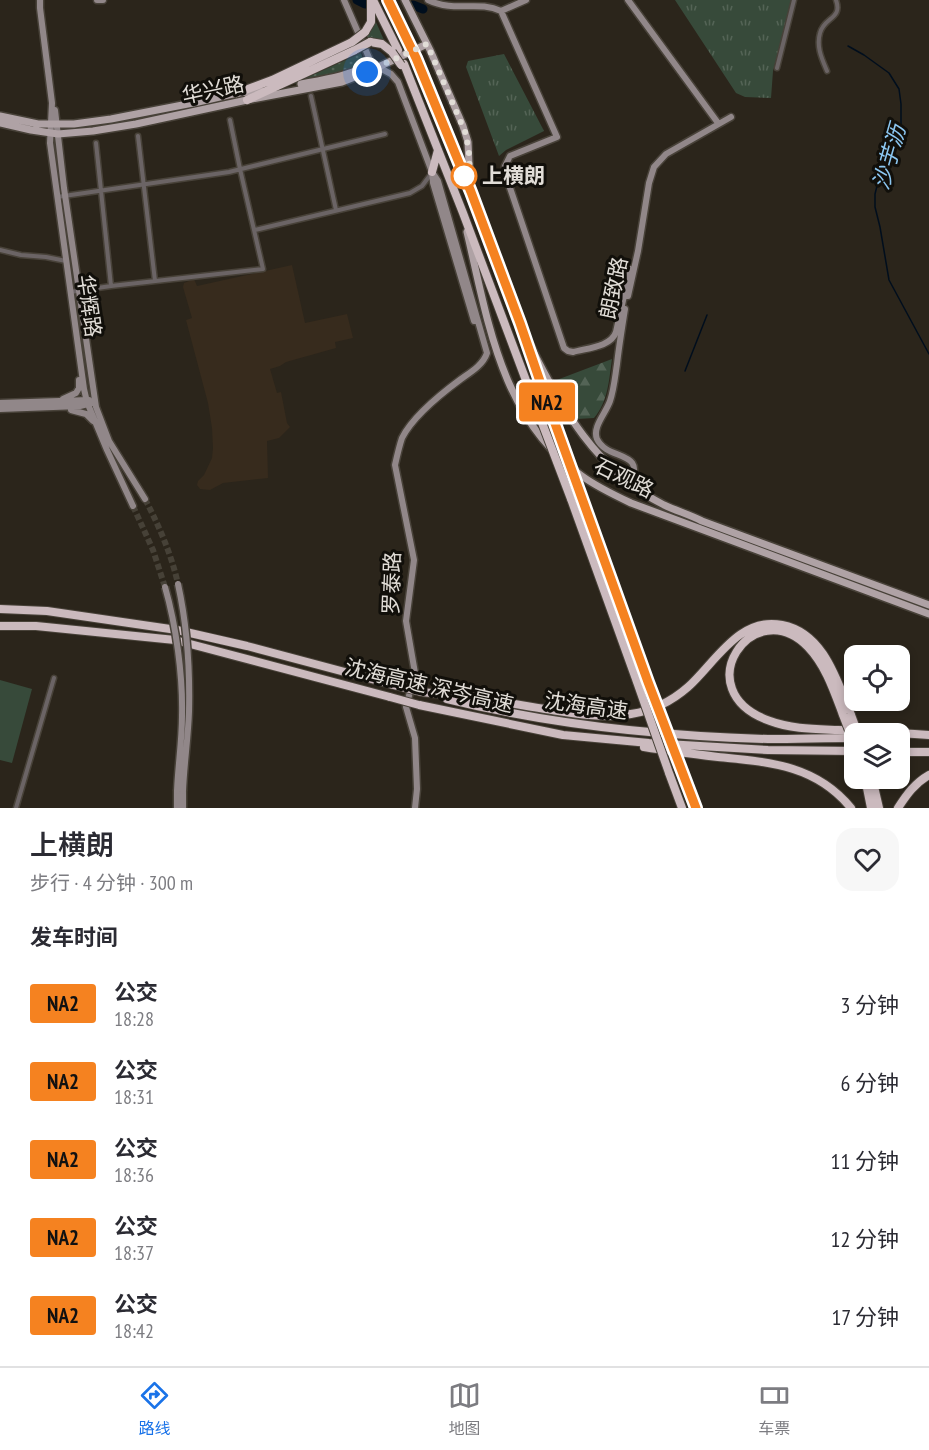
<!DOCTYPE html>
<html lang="zh">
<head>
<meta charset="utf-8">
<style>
  :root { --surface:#fff; --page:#f7f7f7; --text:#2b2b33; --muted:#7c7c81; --line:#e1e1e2; --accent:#1a73e8 }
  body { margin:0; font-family:"PT Sans Narrow","Noto Sans SC",sans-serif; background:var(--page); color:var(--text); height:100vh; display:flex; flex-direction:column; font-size:22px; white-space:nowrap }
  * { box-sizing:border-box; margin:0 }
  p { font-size:20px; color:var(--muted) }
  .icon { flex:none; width:33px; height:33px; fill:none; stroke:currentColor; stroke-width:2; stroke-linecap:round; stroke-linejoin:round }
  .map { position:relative; height:808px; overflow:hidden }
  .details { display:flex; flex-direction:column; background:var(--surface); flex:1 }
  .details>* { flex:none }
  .badge { padding:0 12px; border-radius:4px; font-size:21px; line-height:39px }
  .controls { position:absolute; left:844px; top:645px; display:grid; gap:12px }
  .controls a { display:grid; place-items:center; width:66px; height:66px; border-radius:12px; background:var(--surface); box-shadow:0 3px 9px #0003; font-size:30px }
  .you { position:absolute; width:30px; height:30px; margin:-15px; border:4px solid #fff; border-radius:50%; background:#1a73e8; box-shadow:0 0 0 9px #1a73e833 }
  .map>.badge { position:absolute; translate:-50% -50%; box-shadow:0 0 0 3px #fff }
  h2 { padding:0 30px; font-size:22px; line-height:54px }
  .round { display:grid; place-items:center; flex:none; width:63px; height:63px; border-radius:18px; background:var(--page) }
  .summary { display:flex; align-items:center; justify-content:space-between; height:102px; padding:0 30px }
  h1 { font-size:28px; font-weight:600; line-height:45px }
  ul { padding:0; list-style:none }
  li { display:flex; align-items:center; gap:18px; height:78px; padding:0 30px }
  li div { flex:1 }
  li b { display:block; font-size:22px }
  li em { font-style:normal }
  li .badge { min-width:66px; font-weight:700; text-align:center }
  .dock { display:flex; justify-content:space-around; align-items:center; height:84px; border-top:2px solid var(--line); background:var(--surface); font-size:16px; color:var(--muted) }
  .dock a { display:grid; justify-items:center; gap:3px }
  .dock .active { color:var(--accent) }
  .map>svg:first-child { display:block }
  .education { fill:#372b1d }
  .grass { fill:url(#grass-tufts) }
  .forest { fill:url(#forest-firs) }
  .park { fill:url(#park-dots) }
  .pitch { fill:#374a3a }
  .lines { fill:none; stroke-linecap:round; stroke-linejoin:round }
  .stream { stroke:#000e1d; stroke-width:1.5 }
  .river { stroke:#000e1d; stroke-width:9 }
  .secondary-tunnel { stroke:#464137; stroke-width:6; stroke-dasharray:6 3; stroke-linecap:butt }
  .street-casing { stroke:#484239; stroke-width:7 }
  .secondary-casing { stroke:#484239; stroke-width:9 }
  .primary-casing { stroke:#484239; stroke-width:10 }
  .highway-casing { stroke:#484239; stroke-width:10 }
  .street { stroke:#6b6465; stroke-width:4 }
  .secondary { stroke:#918789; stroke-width:6 }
  .primary { stroke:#afa2a5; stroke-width:7 }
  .highway { stroke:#cbbabe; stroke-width:8 }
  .secondary-bridge-casing { stroke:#484239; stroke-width:9; stroke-linecap:butt }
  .highway-bridge-casing { stroke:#484239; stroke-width:10; stroke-linecap:butt }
  .secondary-bridge { stroke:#918789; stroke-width:6 }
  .highway-bridge { stroke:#cbbabe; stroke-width:8 }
  .line-casing { stroke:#fff; stroke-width:14 }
  .line { stroke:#f58220; stroke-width:9 }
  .walk { stroke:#e1ddd7; stroke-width:6; stroke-dasharray:0 10.8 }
  .stop-dot { fill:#fff; stroke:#f58220; stroke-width:3 }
  .labels { text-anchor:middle; stroke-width:6; stroke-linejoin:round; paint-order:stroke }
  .street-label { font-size:21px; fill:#e1ddd7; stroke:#110f0a }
  .stop-label { font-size:21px; font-weight:bold; fill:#e1ddd7; stroke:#110f0a; text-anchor:start }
  .water-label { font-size:22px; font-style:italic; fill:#8cc7f1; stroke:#110f0a }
</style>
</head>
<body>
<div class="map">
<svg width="929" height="808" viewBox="0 0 929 808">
  <defs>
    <pattern id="grass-tufts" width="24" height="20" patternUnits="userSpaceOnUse" patternTransform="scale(1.5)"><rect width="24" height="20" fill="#374a3a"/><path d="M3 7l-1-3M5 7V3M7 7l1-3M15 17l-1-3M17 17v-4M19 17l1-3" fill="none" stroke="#546456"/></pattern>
    <pattern id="forest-firs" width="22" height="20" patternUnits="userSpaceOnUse" patternTransform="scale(1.5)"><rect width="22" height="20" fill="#374a3a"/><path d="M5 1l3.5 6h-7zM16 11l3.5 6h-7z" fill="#546456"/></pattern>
    <pattern id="park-dots" width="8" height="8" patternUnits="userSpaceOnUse" patternTransform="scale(1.5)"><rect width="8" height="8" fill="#374a3a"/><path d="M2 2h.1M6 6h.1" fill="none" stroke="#546456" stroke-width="1.8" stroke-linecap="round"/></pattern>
  </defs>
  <rect width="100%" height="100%" fill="#2b251b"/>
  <path class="education" d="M292,265L305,323L347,314L353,338L335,342L336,348L286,362L280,366L270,369L277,393L281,392L287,423L290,427L279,438L267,441L268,478L223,483L210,490L200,489L197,485L198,481L204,475L212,458L213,448L212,428L208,403L186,320L192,318L183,287L184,283L194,279L197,286Z"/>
  <path class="grass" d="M675,0H792L773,71L771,98L745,97L736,93Z
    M374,20H375L384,40L381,41L369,40L366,34Z
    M504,54L544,131L506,150L499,156L466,67L468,61Z"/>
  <path class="forest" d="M612,359C609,380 608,402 594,418L577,419L567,405L554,381Z"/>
  <path class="park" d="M361,53L364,62C355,74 312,80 296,84L295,83Z"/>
  <path class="pitch" d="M0,680L32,689L12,763L0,760Z"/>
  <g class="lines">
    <path class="stream" d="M848,46L864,55L889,73L899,89L901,104V124L898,139L878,182L875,194V207L880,227L889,280L929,354
      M685,371L707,315"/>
    <path class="river" d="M357,0L365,4
      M413,5L423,9"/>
    <path class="secondary-tunnel" d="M145,499C159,526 171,553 178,584
      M133,506L153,550L165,587"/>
    <g class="street-casing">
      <path id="street" d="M777,68L794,0
        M827,71C822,59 816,47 820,33C824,17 843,19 836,0
        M311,96L336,210
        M138,136L155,281
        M96,143L111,286
        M57,197L229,172L385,134
        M255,230L410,193L422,186L431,174
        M0,250L21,255L46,257L66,261
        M70,292L111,286L263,269L240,169L230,120
        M16,808L54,678"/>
    </g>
    <g class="secondary-casing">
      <path id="secondary" d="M40,0V8L52,103L50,143L84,389L87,402L107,450L133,506
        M97,0H103
        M344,0L370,60L373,64
        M428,0C455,13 478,0 501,11L557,137L510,156L505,166V173L564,348L568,351L573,352C587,348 611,347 616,332L630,269
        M628,0L718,123
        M501,11L526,0
        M378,67L391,74L398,82L432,172L433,183L474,321
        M55,110L64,188L96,407L109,441L145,499
        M628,296L638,251L649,183L654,167L666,154L731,117
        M625,309C622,328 619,346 617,364C615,377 614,389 610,401C606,413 592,427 597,439C607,461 647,450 630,483
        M63,399L76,393L79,388V380
        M0,403L89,400
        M0,409L80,406L92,403
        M71,410L86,414L93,421
        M183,791V808
        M177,808V791
        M415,808L417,789L415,738L406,707L415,673L406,621L414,560L395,465C397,456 399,447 402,438C413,416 442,393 461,379C471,372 483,365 487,353L438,181L432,172"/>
    </g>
    <g class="primary-casing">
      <path id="primary" d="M405,0L430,50L463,126L468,142L470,188
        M301,84C328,79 348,76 373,64L378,67
        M0,116L38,124H74L111,119L198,102L237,93L264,91
        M0,123L31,130L58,134L93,131L136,124L247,100L342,82L370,71L427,44
        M467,232C488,321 501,419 582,476C597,487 614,495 631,503L929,614
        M529,343C561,408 597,471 664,505C677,511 690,515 702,521L929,605"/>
    </g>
    <g class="highway-casing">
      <path id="highway" d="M373,0L398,50
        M388,0L409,44
        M365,32L371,22V0
        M370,42L382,44L392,52
        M416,58L471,192L520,323L547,404
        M404,64L463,213L536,407
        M237,93L272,80L352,42
        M247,100L355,50
        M432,172L438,150
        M571,499L637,682
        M585,506L648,682
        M0,609L47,611L177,630L247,646L390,684
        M0,626H36L175,640L390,697
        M422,692C438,694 453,695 468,696C494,700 519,705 545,709C572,713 603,719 631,714C651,711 672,701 688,687C715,663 739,616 782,625C824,633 837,681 851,715
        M447,699C552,725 660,736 768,739C797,739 826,738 855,738
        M419,705L563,735L649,743L768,750L855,751
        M843,715C834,691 826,666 808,647C754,591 684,691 770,721C791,729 816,729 838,730C868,731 899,733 929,735
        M644,747C669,751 693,754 718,757C769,762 816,765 851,808
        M900,752H929
        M669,773L682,808
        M682,773L695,808
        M865,778L871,808
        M872,778L879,808
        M898,808C907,794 915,783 929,775"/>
    </g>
    <use href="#street" class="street"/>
    <use href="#secondary" class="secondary"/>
    <use href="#primary" class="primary"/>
    <use href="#highway" class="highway"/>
    <g class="secondary-bridge-casing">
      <path id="secondary-bridge" d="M178,584C187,625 190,670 189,712C188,739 184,765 183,791
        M165,587C176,625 183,676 182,716C182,741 178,766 177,791"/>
    </g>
    <g class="highway-bridge-casing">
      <path id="highway-bridge" d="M352,42L365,32
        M409,44L416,58
        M355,50L370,42
        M392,52L401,65
        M547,404L585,506
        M536,407L571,499
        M637,682L669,773
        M648,682L682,773
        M390,684L422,692
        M390,697L419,705
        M843,715L855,746
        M851,715L858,734"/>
    </g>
    <use href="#secondary-bridge" class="secondary-bridge"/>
    <use href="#highway-bridge" class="highway-bridge"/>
  </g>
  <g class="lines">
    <g class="line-casing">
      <path id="line" d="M388,0L416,58L471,192L520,323L543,390L648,682L696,808"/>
    </g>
    <use href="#line" class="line"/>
    <path class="walk" d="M367,72L427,44L466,134L469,154L470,177L464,176"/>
  </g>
  <circle class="stop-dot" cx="464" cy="176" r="12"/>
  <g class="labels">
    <g class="street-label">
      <text transform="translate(213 90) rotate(-12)" y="7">华兴路</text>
      <text transform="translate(614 288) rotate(-78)" y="7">朗致路</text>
      <text transform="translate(89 306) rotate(82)" y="7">华辉路</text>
      <text transform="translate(624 478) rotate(26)" y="7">石观路</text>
      <text transform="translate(392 583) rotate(-88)" y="7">罗泰路</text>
      <text transform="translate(429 686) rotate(13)" y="7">沈海高速 深岑高速</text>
      <text transform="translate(586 706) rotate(8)" y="7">沈海高速</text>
    </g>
    <g class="stop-label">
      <text x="482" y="183">上横朗</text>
    </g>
    <g class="water-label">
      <text transform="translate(889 157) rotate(-74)" y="8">沙芋沥</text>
    </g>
  </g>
</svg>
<div class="controls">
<a><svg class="icon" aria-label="locate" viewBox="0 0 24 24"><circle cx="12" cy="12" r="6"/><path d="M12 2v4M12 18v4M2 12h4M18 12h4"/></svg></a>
<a><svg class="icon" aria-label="layers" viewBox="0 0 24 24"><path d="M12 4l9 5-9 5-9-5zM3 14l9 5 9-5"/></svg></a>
</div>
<div class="you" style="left:367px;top:72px"></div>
<b class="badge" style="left:547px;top:402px;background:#f58220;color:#111">NA2</b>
</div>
<section class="details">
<div class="summary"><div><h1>上横朗</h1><p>步行 · 4 分钟 · 300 m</p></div><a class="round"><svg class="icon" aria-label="heart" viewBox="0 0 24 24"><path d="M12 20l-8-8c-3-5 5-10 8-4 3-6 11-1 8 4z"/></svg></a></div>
<h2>发车时间</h2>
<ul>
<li><span class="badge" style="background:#f58220;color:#111">NA2</span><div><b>公交</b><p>18:28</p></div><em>3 分钟</em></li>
<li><span class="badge" style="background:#f58220;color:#111">NA2</span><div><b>公交</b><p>18:31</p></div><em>6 分钟</em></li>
<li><span class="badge" style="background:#f58220;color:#111">NA2</span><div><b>公交</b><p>18:36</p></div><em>11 分钟</em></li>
<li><span class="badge" style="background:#f58220;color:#111">NA2</span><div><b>公交</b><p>18:37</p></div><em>12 分钟</em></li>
<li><span class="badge" style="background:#f58220;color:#111">NA2</span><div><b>公交</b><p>18:42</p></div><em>17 分钟</em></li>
</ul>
</section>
<nav class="dock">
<a class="active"><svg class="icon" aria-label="directions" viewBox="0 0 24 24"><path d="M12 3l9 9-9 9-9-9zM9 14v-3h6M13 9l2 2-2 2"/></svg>路线</a>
<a><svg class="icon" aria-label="map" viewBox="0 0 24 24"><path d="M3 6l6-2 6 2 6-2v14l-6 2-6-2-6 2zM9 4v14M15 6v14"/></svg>地图</a>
<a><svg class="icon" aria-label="tickets" viewBox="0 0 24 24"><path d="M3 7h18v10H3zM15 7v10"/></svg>车票</a>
</nav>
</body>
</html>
